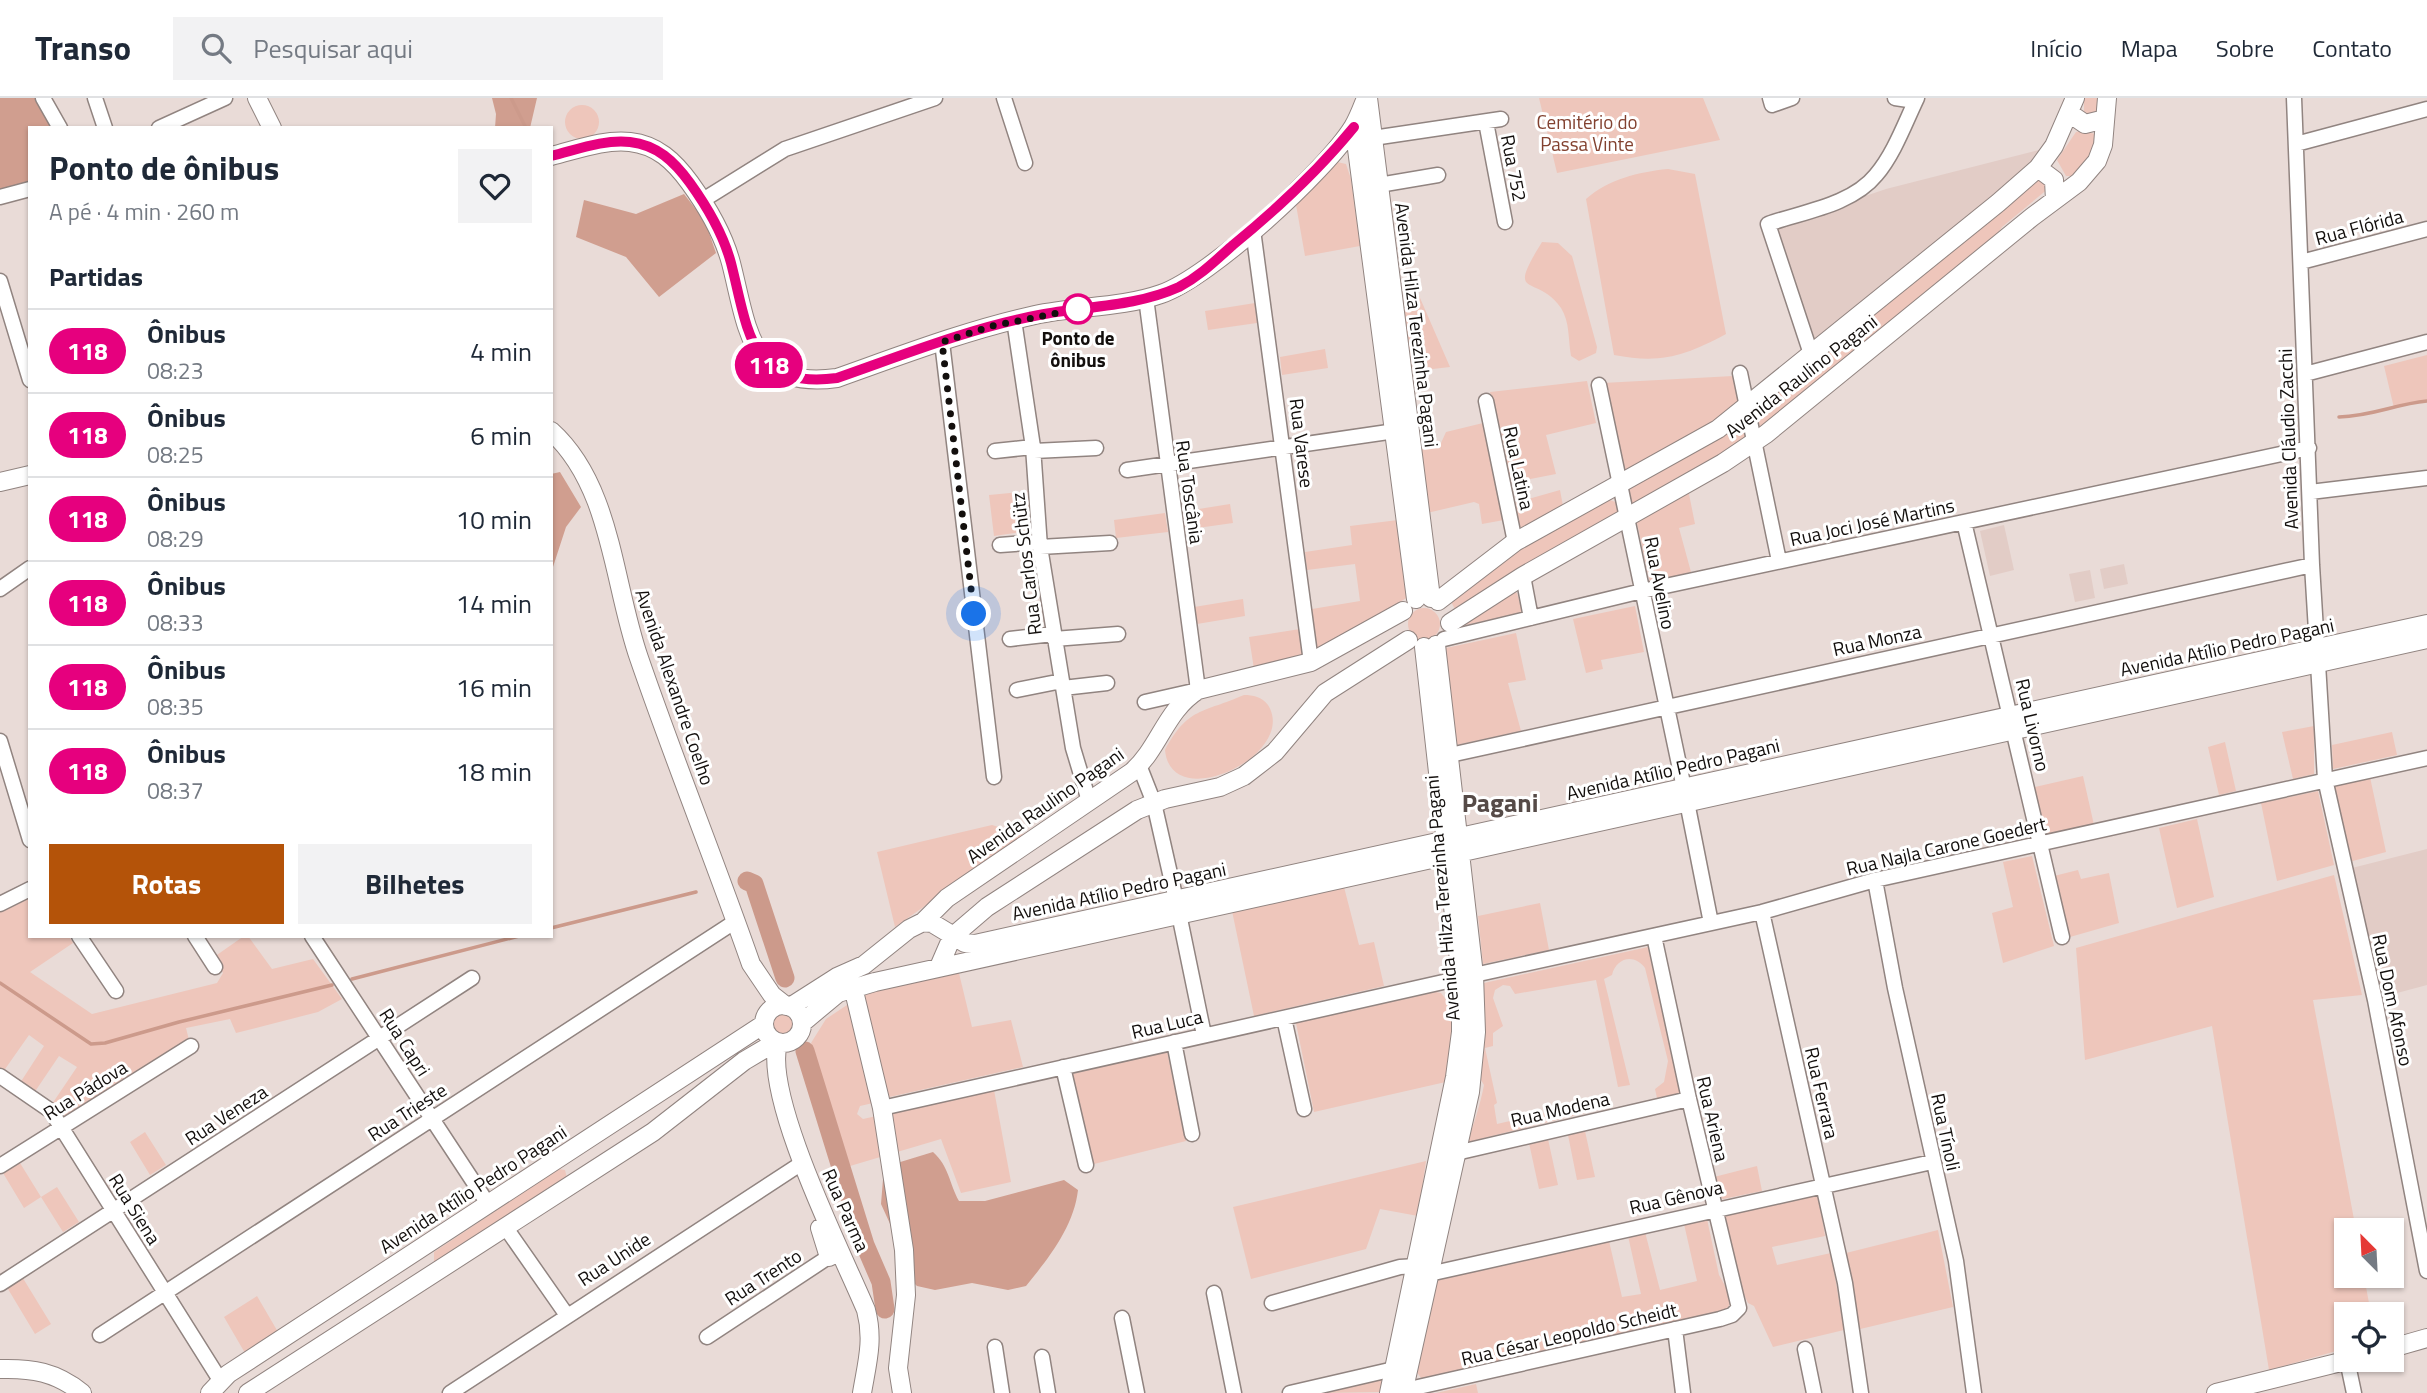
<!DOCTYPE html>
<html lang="pt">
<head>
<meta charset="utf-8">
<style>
  :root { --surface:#fff; --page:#f2f2f3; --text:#1f2937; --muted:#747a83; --line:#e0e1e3; --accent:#b45309 }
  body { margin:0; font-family:"Titillium Web",sans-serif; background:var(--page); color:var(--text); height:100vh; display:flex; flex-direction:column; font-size:26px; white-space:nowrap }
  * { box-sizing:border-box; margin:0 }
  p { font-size:23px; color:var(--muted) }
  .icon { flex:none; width:38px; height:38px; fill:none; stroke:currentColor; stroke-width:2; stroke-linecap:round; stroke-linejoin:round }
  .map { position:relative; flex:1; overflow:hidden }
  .details { position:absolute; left:28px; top:28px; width:525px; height:812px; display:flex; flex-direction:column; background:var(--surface); border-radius:0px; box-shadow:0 2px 5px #0004 }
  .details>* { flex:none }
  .badge { padding:0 14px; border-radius:23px; font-size:24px; line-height:46px }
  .needle { width:46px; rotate:336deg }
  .tools { position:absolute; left:2334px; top:1120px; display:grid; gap:14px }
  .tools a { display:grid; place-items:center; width:70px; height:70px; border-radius:0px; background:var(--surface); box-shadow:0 2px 5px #0004; font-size:35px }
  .you { position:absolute; width:35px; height:35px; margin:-18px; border:5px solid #fff; border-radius:50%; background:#1a73e8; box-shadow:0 0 0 10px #1a73e833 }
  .map>.badge { position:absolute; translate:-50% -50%; box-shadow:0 0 0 4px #fff }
  h2 { padding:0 21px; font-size:26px; line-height:63px }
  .round { display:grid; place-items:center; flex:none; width:74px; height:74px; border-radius:0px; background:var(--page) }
  .headline { display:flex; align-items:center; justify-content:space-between; height:119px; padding:0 21px }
  h1 { font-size:33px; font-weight:700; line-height:52px }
  .button { display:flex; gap:14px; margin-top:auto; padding:14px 21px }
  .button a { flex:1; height:80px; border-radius:0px; background:var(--accent); color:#fff; font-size:28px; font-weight:700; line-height:80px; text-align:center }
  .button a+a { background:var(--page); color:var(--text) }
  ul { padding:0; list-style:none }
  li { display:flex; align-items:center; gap:21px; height:84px; padding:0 21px; border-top:2px solid var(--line) }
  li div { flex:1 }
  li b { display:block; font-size:26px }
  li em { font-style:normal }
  li .badge { min-width:77px; font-weight:700; text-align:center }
  header { display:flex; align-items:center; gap:42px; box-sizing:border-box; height:98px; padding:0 35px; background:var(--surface); border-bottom:2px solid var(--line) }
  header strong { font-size:33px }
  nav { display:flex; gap:38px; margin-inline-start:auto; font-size:24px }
  .search { width:490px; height:63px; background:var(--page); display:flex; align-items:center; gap:18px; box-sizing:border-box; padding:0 24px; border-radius:0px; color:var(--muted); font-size:26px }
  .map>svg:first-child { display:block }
  .built { fill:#e2ccc6 }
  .green { fill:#eec6bb }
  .forest { fill:#d09e8f }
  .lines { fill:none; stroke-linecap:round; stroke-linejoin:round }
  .stream { stroke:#cc9a8b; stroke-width:3.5 }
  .river { stroke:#cc9a8b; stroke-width:19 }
  .minor-casing { stroke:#918480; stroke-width:17 }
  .major-casing { stroke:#918480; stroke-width:20 }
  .minor { stroke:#fff; stroke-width:14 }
  .major { stroke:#fff; stroke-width:18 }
  .line-casing { stroke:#fff; stroke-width:16 }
  .line { stroke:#e6007e; stroke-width:10 }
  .walk { stroke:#130f0d; stroke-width:7; stroke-dasharray:0 12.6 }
  .stop-dot { fill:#fff; stroke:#e6007e; stroke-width:3.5 }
  .labels { text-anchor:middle; stroke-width:6; stroke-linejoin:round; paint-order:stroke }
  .park-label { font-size:19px; fill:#82412f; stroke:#fff }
  .street-label { font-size:19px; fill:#130f0d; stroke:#fff }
  .stop-label { font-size:19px; font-weight:bold; fill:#130f0d; stroke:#fff }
  .district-label { font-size:26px; font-weight:bold; fill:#554a47; stroke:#fff }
</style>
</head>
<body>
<header>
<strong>Transo</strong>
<div class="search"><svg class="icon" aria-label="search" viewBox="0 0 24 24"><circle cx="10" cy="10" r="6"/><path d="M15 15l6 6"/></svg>Pesquisar aqui</div>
<nav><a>Início</a><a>Mapa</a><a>Sobre</a><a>Contato</a></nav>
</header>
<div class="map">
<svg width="2427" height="1295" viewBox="0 0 2427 1295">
  <rect width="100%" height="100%" fill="#e9dbd7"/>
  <path class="built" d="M2047,50L2041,60L1813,248L1774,129L1886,91Z
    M2004,427L2014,472L1990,478L1980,433Z
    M2124,466L2128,486L2104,491L2100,471Z
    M2090,472L2095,500L2075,504L2069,476Z
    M2427,751V887L2382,899L2352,770Z"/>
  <path class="green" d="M1539,0H1703L1720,42L1557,75Z
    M2084,0H2102L2101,12L2093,17L2084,14Z
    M565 24a17 17 0 1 1 34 0a17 17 0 1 1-34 0Z
    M2080,33L2096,36L2093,57L2073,78H2066L2057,62L2076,34Z
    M1337,64L1346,66L1351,81L1360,148L1305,158L1295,101Z
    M1668,71L1695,76L1726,236C1685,258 1661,266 1614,257L1586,101C1609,81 1638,74 1668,71Z
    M2041,78L2049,90L2002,129L1994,141L1761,332L1756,317L1759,308Z
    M1542,144L1558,145L1572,158L1597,249L1596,255L1579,263L1571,258C1568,242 1570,224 1561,210C1536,174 1505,204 1542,144Z
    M1417,193L1450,269L1407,274L1398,212L1407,210L1405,194Z
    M1255,205L1257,225L1208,232L1205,213Z
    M1325,251L1328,270L1282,277L1280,259Z
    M2427,257V303L2394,310L2384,268Z
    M1733,278L1741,311L1624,379L1603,285Z
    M1587,283L1596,325L1546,337L1556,376L1509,385L1490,294Z
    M1483,325L1504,422L1482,426L1479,406L1474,404L1427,415L1418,349L1441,345L1446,334Z
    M1735,325L1742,326L1749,338L1743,346L1636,406L1630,405L1625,391Z
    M1688,391L1695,426L1679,430L1691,474L1650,485L1637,425L1640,420Z
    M1560,392L1563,408L1526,429H1520L1514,405Z
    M1032,393L1036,432L994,438L989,397Z
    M1607,401L1618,405L1619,411L1615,418L1456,513L1450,502L1498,463Z
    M1230,406L1233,425L1183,432L1180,414Z
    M1165,415L1168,434L1116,440L1114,422Z
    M1398,422L1408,499L1317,554L1312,511L1360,503L1355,466L1307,472L1305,454L1352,447L1350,428Z
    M1512,493L1517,495L1522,512L1520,515L1461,528L1463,522Z
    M1243,501L1245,518L1197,526L1194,509Z
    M1635,508L1644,554L1601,562L1603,571L1586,575L1573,521Z
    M1408 526a16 16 0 1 1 32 0a16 16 0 1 1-32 0Z
    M1300,531L1305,561L1254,571L1249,539Z
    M1516,535L1526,582L1508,585L1521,633L1456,647L1446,550Z
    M1244,597C1253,597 1262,599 1268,607C1299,656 1171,718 1165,652C1188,609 1203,615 1244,597Z
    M2314,628V676L2293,681L2282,634Z
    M2392,634L2397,657L2333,671L2332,647Z
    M2225,644L2236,693L2219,697L2208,649Z
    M2083,678L2094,727L2044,737L2035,689Z
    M2370,679L2386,754L2349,764L2333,687Z
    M2318,693L2334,767L2277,783L2261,705Z
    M2197,721L2214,799L2177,810L2159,730Z
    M992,727L1026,737L895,829L877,754Z
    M2032,758L2054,848L2003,865L1992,815L2013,809L2003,764Z
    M2078,772L2081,781L2109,775L2119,825L2070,839L2054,778Z
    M2334,777L2362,897L2313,902L2356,1132H2347V1178H2364L2371,1216H2347V1250L2269,1272L2212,928L2085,962L2076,850Z
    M1344,789L1359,847L1374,844L1384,888L1254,918L1232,813Z
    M30,799V838H69L73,845L30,874L92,916L217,885L223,875L214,859L244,838H248L272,871L313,861L342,901L318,914L236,935L230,921L186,930L189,942L63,1021L52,1006L77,969L59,958L34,995L20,985L44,948L29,937L3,974L0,971V813Z
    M1540,805L1549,852L1483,866L1478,818Z
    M1648,849L1680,996L1657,1000L1655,991L1664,984L1668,963L1645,870C1634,855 1616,860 1612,877L1604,881L1630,987L1618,989L1596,882L1515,896L1510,888L1503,887L1495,892L1493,900L1503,928L1493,935V948L1485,950L1497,1005L1494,1007L1497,1026L1584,1006L1585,1015L1468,1044C1474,1024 1480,1008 1484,987L1481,982L1484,885Z
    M958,871L972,929L1011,922L1023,969L885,1000L863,893Z
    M1436,894L1441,895L1451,908L1453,923L1450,983L1314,1014L1296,925Z
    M850,905L873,1005L860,1008L857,1016L863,1021L994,992L1011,1084L961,1095L941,1041L850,1068L811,945L826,921Z
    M771 927a13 13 0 1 1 26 0a13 13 0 1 1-26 0Z
    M1167,953L1186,1043L1090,1067L1072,976Z
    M1585,1033L1595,1079L1577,1082L1568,1037Z
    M145,1034L166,1067L150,1077L130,1044Z
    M1548,1041L1558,1087L1539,1091L1529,1045Z
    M1426,1063L1418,1118L1380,1111L1366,1151L1251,1181L1233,1109Z
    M20,1065L41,1099L57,1089L79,1124L63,1134L41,1099L24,1110L3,1075Z
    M1757,1068L1762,1093L1723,1101L1720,1099L1714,1079Z
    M558,1071L565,1072L567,1080L434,1164V1154Z
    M1818,1095L1825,1138L1772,1149L1777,1167L1831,1155L1844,1232L1773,1249L1754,1208L1748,1205L1734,1176L1723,1115Z
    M1707,1121L1719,1177L1733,1202L1725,1213L1440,1279L1421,1280L1414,1270L1437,1180L1609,1143L1622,1199L1641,1196L1628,1138L1645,1134L1660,1192L1697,1183L1684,1126Z
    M1938,1132L1953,1209L1856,1232L1846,1155Z
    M21,1177L51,1226L35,1236L5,1186Z
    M257,1198L278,1234L245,1255L224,1219Z
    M1383,1277L1380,1294L1319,1295Z
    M1476,1286L1478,1295H1436Z"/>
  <path class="forest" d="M0,0H38L56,30H30V86L0,95Z
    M492,0H537L530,30H495L496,16Z
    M684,96L705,123L716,155L659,199L626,159L576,139L584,102L636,116Z
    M560,374L581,409L566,429L551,475V376Z
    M933,1054C949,1068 949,1085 959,1103H985L1064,1082L1078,1092C1074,1128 1049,1160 1026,1188L1008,1192L972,1185L935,1192L917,1188L904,1175L896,1139L881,1106L884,1069Z"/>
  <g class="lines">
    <path class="stream" d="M511,0L526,30
      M2339,319C2373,318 2395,306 2427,303
      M551,830L696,794
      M352,881L519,838
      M0,885L91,946L105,945L179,924L332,887"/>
    <path class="river" d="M747,783L754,786L785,880
      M805,953L865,1147L881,1184L885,1211"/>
    <g class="minor-casing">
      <path id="minor" d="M43,0L60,30
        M95,0L105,30
        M1004,0L1025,65
        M1770,0L1772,7L1792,0
        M1895,0L1915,3
        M2294,0L2312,467L2325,681L2375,902L2427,1173
        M1486,24L1505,124
        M159,30L225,0
        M1373,40L1501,21
        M2296,46L2427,11
        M1379,87L1438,77
        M0,99L30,91
        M703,102L785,51L935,0
        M1253,132L1311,564
        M2301,164L2427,131
        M0,183L30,282
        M1014,222L1033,349L1040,449L1073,650L1089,703
        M942,244L994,679
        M1811,256L1768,126C1802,114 1852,107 1876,77C1894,56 1905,25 1917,0
        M1740,275L1779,463
        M2305,276L2427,244
        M1599,287L1684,690
        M1486,303L1515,444
        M995,353L1033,349
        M1034,353L1096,350
        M1127,372L1402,332
        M2310,394L2427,380
        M1964,424L2062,839
        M1000,447L1039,444
        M1040,449L1110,445
        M1523,478L1531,520
        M0,491L30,470
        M1010,541L1053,536
        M1054,541L1118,536
        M1444,541L1642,493L2309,350
        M1063,590L1107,585
        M1017,592L1062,583
        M1145,604L1198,592L1146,200
        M0,643L30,742
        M1450,657L2312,467
        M1139,667L1154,705L1176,802
        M1687,704L1711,825
        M1875,782L1895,890L1956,1163L1974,1295
        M0,806L30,791
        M1762,814L1845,1185L1861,1295
        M1179,816L1204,937
        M79,838L116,893
        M195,838L215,869
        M312,838L488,1106
        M1474,877L1762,814L1875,782L2427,660
        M1284,920L1304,1011
        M1174,944L1192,1036
        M1063,969L1086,1067
        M0,978L51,1013L220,1282
        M882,1010L1461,880
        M1448,1054L1456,1055L1689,1001
        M0,1068L191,948
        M506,1130L566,1216
        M0,1186L472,880
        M1214,1195L1234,1295
        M1272,1205L1400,1169L1417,1168L1438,1174L1932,1064
        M1122,1220L1137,1295
        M1675,1231L1683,1295
        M100,1237L736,823
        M707,1239L836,1154
        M995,1249L1002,1295
        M1805,1251L1814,1295
        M1042,1259L1048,1295
        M2347,1262L2354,1295
        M1396,1294L1720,1221L1732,1217L1739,1210L1689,1001L1654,838
        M450,1295L802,1065
        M1290,1295L1394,1271"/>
    </g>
    <g class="major-casing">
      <path id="major" d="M257,0L272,30
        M1368,0L1431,500
        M2069,15L2085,26L2105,21
        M1354,28L1416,501
        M551,58C576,52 604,41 630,44C657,47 674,63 690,85C708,110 723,135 731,165C748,231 749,292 837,280C902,257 967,232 1035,217C1077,208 1121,210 1161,196C1210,179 1325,74 1353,29C1358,21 1362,10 1366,0
        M2038,70L2054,82L2055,102
        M551,333C612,388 613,486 639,560C674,662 715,763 751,866L772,897L786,908
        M0,384L30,377
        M1438,503L1515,444L1718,331L1998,105L2038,70L2054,48L2075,0
        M1450,525L1523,478L1723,365L1766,336L2032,119L2079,84L2097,63L2103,47L2107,0
        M923,824L947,800L1132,674C1160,649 1165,613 1198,592L1311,564L1403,513
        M939,869L952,839L987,809L1137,712L1165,701L1220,689L1244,678L1275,654L1325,595L1408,542
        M853,889L882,1010L904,1152L906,1197L898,1270L902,1295
        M764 926a19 19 0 1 1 38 0a19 19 0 1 1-38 0Z
        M790,909L837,879L864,867L909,831L923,824L932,825L965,845L975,846L2427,526
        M802,925L838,895L875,884L2427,541
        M778,945C763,999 843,1157 866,1212C874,1242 867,1265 862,1295
        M820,1130L829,1159
        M2392,1250L2427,1240
        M0,1271C32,1270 56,1274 82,1295
        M210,1295L228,1276L764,926
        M248,1295L653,1034L744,963L776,944
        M1389,1295L1455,979L1461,934V880L1424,549
        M1403,1295L1470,994L1476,934L1474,877L1436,547
        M2216,1295L2349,1262"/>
    </g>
    <use href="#minor" class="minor"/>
    <use href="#major" class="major"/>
  </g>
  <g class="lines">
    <g class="line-casing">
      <path id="line" d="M551,58C576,52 604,41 630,44C657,47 674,63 690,85C708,110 723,135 731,165C748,231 749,292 837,280C903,257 970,230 1039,217C1085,208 1135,209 1179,189C1200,178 1215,163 1233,147C1277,111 1318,73 1354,29"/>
    </g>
    <use href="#line" class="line"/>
    <path class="walk" d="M974,516L942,244L992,228L1078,211"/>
  </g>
  <circle class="stop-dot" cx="1078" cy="211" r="14"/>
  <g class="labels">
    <g class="park-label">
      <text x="1587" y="31">Cemitério do<tspan x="1587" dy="22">Passa Vinte</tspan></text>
    </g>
    <g class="street-label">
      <text transform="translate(1514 70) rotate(79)" y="7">Rua 752</text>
      <text transform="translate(2359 129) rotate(-15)" y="7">Rua Flórida</text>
      <text transform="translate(1417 227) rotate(83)" y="7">Avenida Hilza Terezinha Pagani</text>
      <text transform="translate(1801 278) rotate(-38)" y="7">Avenida Raulino Pagani</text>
      <text transform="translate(2288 341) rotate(-92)" y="7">Avenida Cláudio Zacchi</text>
      <text transform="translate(1302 345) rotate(83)" y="7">Rua Varese</text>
      <text transform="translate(1519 370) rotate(78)" y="7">Rua Latina</text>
      <text transform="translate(1190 394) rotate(82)" y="7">Rua Toscânia</text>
      <text transform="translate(1872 424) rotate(-12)" y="7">Rua Joci José Martins</text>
      <text transform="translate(1026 466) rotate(-97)" y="7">Rua Carlos Schütz</text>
      <text transform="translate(1660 485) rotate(79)" y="7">Rua Avelino</text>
      <text transform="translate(1877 542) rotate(-12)" y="7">Rua Monza</text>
      <text transform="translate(2227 549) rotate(-12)" y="7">Avenida Atílio Pedro Pagani</text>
      <text transform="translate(675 589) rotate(71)" y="7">Avenida Alexandre Coelho</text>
      <text transform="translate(2033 627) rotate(77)" y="7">Rua Livorno</text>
      <text transform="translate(1673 671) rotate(-13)" y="7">Avenida Atílio Pedro Pagani</text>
      <text transform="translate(1045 707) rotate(-35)" y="7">Avenida Raulino Pagani</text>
      <text transform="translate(1946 748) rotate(-13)" y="7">Rua Najla Carone Goedert</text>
      <text transform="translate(1119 793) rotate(-12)" y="7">Avenida Atílio Pedro Pagani</text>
      <text transform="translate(1442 800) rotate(-95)" y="7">Avenida Hilza Terezinha Pagani</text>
      <text transform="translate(2393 902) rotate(78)" y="7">Rua Dom Afonso</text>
      <text transform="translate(1167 926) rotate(-13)" y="7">Rua Luca</text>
      <text transform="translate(405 944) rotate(57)" y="7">Rua Capri</text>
      <text transform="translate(85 992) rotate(-32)" y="7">Rua Pádova</text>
      <text transform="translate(1822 995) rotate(77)" y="7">Rua Ferrara</text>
      <text transform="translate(1560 1011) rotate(-13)" y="7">Rua Modena</text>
      <text transform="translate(407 1014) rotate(-33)" y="7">Rua Trieste</text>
      <text transform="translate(226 1017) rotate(-33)" y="7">Rua Veneza</text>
      <text transform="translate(1713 1021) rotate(77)" y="7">Rua Ariena</text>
      <text transform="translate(1946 1034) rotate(78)" y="7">Rua Tínoli</text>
      <text transform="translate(473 1091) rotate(-33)" y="7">Avenida Atílio Pedro Pagani</text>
      <text transform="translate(1676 1099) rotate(-13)" y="7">Rua Gênova</text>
      <text transform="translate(135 1111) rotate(58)" y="7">Rua Siena</text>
      <text transform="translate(846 1112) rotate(66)" y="7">Rua Parma</text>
      <text transform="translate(614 1161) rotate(-33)" y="7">Rua Unide</text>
      <text transform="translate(763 1179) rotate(-33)" y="7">Rua Trento</text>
      <text transform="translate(1569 1236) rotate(-13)" y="7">Rua César Leopoldo Scheidt</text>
    </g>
    <g class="stop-label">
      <text x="1078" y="247">Ponto de<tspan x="1078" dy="22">ônibus</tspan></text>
    </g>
    <g class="district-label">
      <text x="1500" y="714">Pagani</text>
    </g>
  </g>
</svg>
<div class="tools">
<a><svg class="needle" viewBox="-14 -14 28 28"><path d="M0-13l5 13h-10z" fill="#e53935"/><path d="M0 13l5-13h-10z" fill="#747a83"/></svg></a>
<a><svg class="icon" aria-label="locate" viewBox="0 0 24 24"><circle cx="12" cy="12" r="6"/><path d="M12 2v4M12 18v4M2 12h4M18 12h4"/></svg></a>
</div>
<div class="you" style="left:974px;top:516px"></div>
<b class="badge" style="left:769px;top:267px;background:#e6007e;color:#fff">118</b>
<section class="details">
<div class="headline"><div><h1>Ponto de ônibus</h1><p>A pé · 4 min · 260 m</p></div><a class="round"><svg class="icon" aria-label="heart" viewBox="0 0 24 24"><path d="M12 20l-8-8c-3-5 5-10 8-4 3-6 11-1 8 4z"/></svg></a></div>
<h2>Partidas</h2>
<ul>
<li><span class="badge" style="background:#e6007e;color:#fff">118</span><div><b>Ônibus</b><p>08:23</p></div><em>4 min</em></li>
<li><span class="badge" style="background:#e6007e;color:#fff">118</span><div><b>Ônibus</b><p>08:25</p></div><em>6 min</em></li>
<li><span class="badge" style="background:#e6007e;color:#fff">118</span><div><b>Ônibus</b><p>08:29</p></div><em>10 min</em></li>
<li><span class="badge" style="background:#e6007e;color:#fff">118</span><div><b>Ônibus</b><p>08:33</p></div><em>14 min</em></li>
<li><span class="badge" style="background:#e6007e;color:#fff">118</span><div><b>Ônibus</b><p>08:35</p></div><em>16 min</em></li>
<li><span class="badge" style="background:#e6007e;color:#fff">118</span><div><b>Ônibus</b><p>08:37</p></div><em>18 min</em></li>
</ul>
<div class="button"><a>Rotas</a><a>Bilhetes</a></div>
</section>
</div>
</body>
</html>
